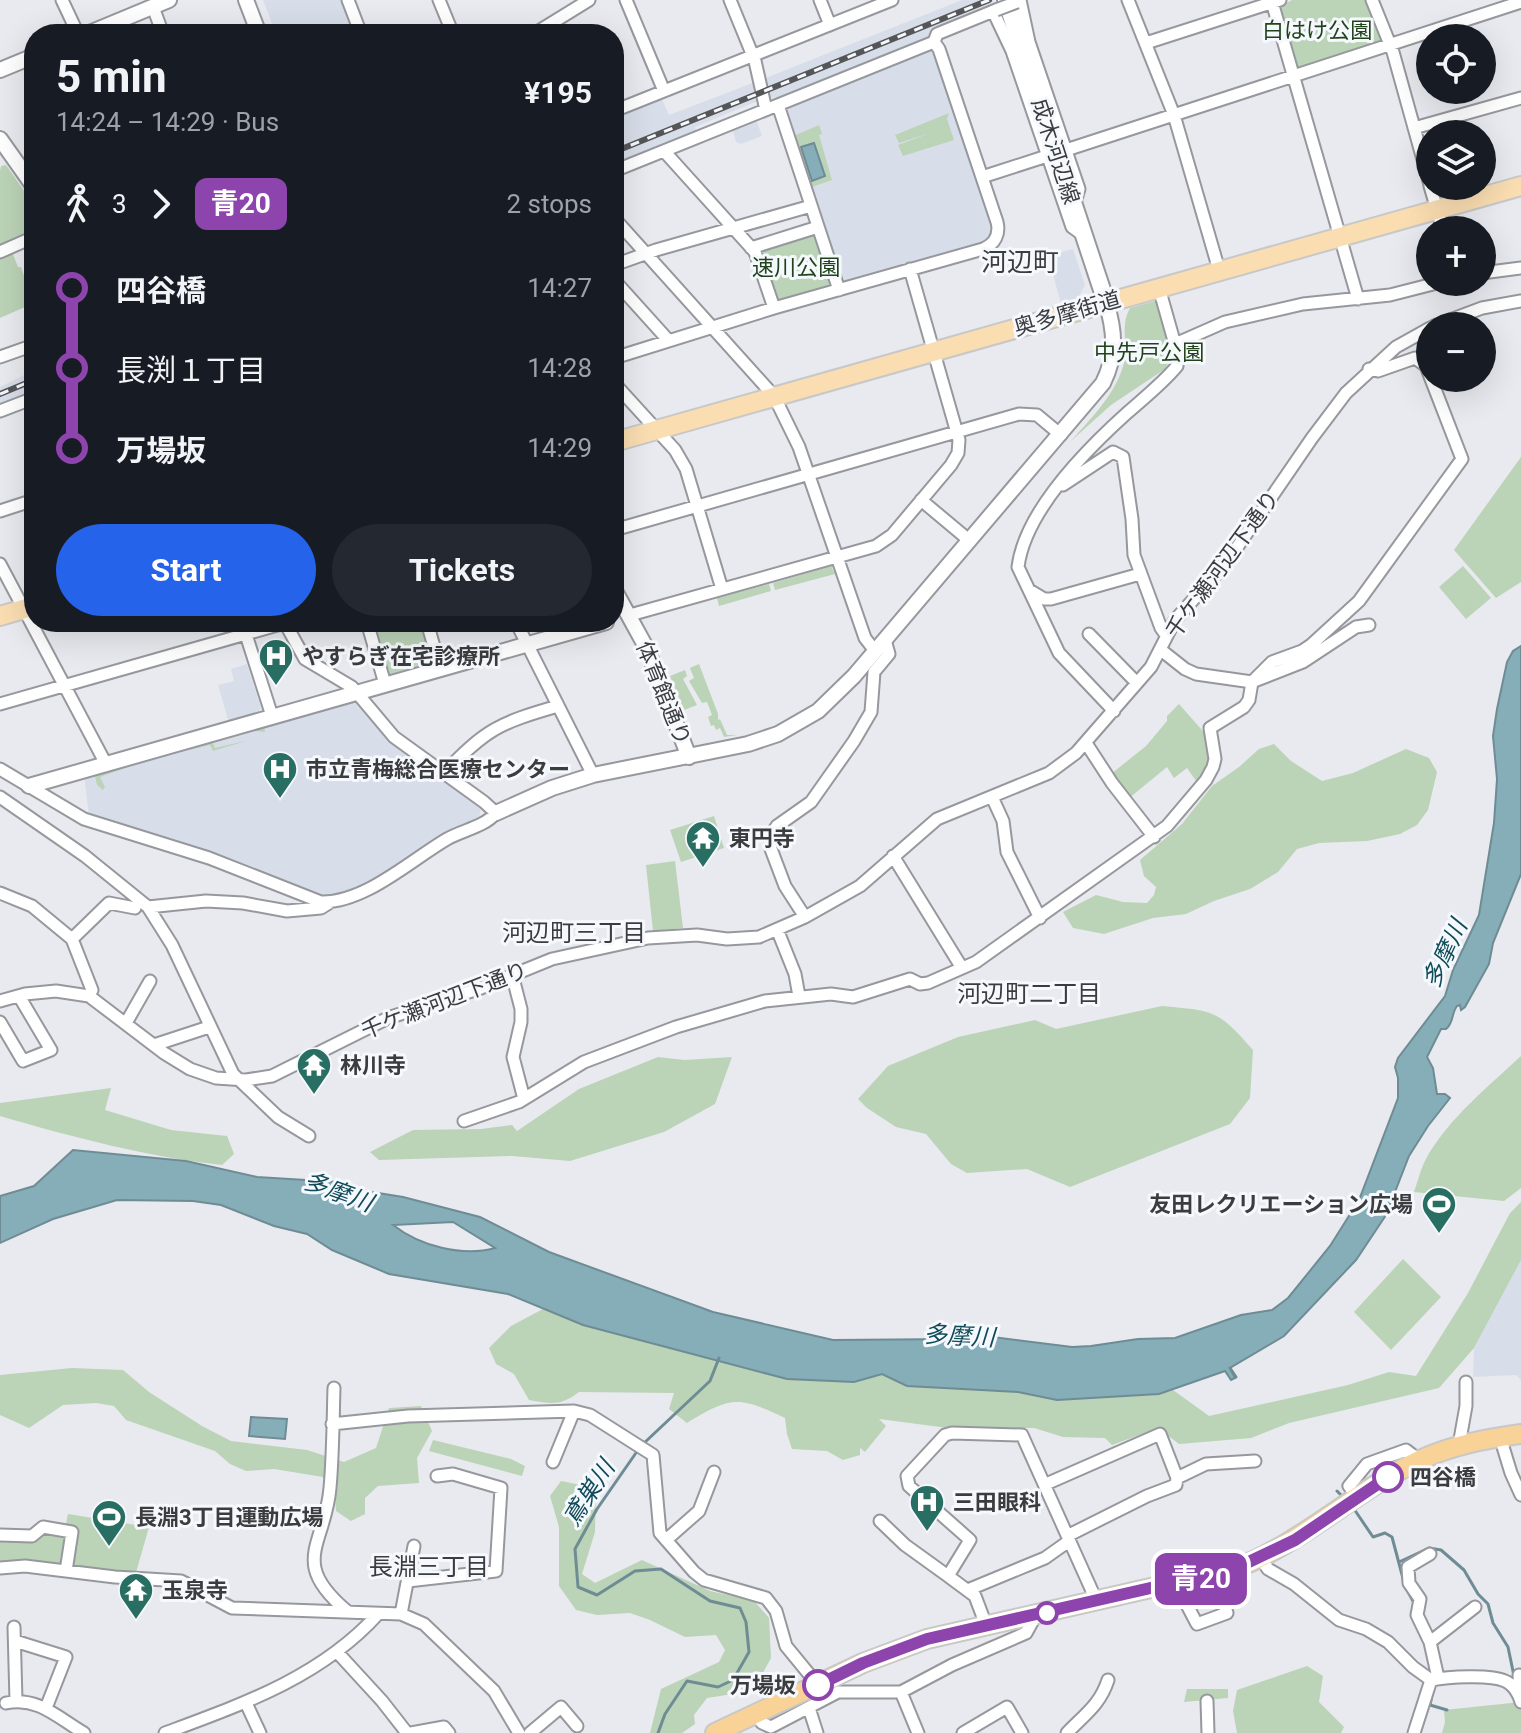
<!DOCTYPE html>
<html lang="en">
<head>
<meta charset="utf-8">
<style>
  :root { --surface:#171b24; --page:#242831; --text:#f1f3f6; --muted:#9ea1a6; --accent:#2563eb }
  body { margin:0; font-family:Roboto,"Noto Sans JP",sans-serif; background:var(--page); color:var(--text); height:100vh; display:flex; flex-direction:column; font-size:30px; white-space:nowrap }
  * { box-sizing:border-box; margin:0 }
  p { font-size:26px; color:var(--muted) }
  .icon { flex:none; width:44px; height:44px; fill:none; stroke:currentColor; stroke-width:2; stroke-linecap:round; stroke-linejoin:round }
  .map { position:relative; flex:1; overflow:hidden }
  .sheet { position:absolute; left:24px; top:24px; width:600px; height:608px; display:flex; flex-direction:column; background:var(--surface); border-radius:32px; box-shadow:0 8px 32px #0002 }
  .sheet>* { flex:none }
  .badge { padding:0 16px; border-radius:12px; font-size:28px; line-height:52px }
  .fabs { position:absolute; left:1416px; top:24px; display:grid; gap:16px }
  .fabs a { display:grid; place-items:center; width:80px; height:80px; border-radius:50%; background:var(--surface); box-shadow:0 8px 32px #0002; font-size:40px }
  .map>.badge { position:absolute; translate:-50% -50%; box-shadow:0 0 0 4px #fff }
  .legs { display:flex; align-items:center; gap:12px; height:88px; padding:0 32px; font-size:26px }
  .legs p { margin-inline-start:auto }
  .head { display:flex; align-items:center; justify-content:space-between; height:136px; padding:0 32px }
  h1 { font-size:44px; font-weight:700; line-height:60px }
  .action { display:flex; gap:16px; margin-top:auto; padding:16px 32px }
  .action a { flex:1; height:92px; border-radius:48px; background:var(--accent); color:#fff; font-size:32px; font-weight:700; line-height:92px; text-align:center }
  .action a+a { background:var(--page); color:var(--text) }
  ul { padding:0 32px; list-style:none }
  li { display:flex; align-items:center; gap:28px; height:80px; font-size:30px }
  li i { display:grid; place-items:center; width:12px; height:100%; margin:0 10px; background:currentColor }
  li i::after { content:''; width:20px; height:20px; margin:-10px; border:6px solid; border-radius:50%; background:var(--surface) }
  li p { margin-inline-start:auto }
  li:first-child i { background:linear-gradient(#0000 50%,currentColor 0) }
  li:last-child i { background:linear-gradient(currentColor 50%,#0000 0) }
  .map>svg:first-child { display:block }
  .built { fill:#d8dee9 }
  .green { fill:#bbd3b7 }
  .water { fill:#85aeb9; stroke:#6f8c94; stroke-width:2; fill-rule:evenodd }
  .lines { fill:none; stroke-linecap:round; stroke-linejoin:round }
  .stream { stroke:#6f8c94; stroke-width:3 }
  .minor-casing { stroke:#96989d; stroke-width:15 }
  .tertiary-casing { stroke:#96989d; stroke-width:18 }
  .secondary-casing { stroke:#96989d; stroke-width:20 }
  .primary-casing { stroke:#c8c8c9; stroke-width:22 }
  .trunk-casing { stroke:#c8c8c9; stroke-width:22 }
  .minor { stroke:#fff; stroke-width:11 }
  .tertiary { stroke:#fff; stroke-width:14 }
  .secondary { stroke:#fff; stroke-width:16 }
  .primary { stroke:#faddb1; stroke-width:18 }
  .trunk { stroke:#f8d297; stroke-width:18 }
  .rail-casing { stroke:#555658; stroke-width:6 }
  .rail { stroke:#f5f8fd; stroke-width:3; stroke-dasharray:9; stroke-linecap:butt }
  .minor-bridge-casing { stroke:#96989d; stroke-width:15; stroke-linecap:butt }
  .minor-bridge { stroke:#fff; stroke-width:11 }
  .line-1-casing { stroke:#fff; stroke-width:18 }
  .line-1 { stroke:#8e44ad; stroke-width:12 }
  .stop-1-dot { fill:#fff; stroke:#8e44ad; stroke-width:4 }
  .labels { text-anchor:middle; stroke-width:6; stroke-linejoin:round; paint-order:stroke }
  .park-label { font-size:22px; fill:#21431b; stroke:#f5f8fd }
  .street-label { font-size:22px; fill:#3b3c3e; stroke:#f5f8fd }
  .poi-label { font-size:22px; font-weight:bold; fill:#3b3c3e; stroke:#f5f8fd; text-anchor:start }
  .stop-label { font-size:22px; font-weight:bold; fill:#3b3c3e; stroke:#f5f8fd; text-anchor:start }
  .neighbourhood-label { font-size:24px; fill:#3b3c3e; stroke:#f5f8fd }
  .water-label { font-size:24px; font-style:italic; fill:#0f4b58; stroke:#f5f8fd }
  .quarter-label { font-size:26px; fill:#3b3c3e; stroke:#f5f8fd }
</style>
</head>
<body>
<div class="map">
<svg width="1521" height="1733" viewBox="0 0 1521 1733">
  <rect width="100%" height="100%" fill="#e8eaef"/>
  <path class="built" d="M263,0H343L356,34H276Z
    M962,0H993L995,6L933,30L928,40L785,98L768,97L763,79Z
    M930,48L934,50L993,232L986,244L844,284L840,281L783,111L785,107Z
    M758,81L760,100L695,127L697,133L614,167V116L661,97L669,115Z
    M756,119L762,136L741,144L736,142L732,128Z
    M1073,249L1085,285L1077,300L1061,304L1048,256Z
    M34,370V394L0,408V387Z
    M247,664L261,708L256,715L229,723L218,685L234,681L231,669Z
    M356,699L400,747L481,805L479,821L357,889L333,898H322L89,816L84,775Z
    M1521,1260V1380L1516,1375L1473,1377L1474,1348Z"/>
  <path class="green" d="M1292,0H1368L1383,38L1381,41L1300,68L1296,66L1279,7Z
    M949,113L947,119L954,140L903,156L898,145L930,133L899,143L895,135Z
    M819,125L822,134L819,135L832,180L809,188L793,139L796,138V135Z
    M6,165L34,205V233L0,247V171L1,166Z
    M812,232L816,234L832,284L830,288L779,303L775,301L760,251L761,247Z
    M12,252L18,267H21L34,303L0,318V257Z
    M1155,301L1158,303C1164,322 1178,350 1165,369L1111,405L1071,441C1091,418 1116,394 1124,363C1128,342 1120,326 1130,308Z
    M1521,457V582L1496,598L1454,550Z
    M831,566L835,574L775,590L773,583Z
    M1463,566L1491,598L1466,619L1439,587Z
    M769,584L771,591L719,606L717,598Z
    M371,622H424L435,662L433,666L390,678L386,675Z
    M699,664L718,714V720L720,719L727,735H737L724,737L720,728L716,730L714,725L711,726L708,717L712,715L707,702L702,703L689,681L694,678L690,668Z
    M685,670L687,676L683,679L697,705L684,710L670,676Z
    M1179,704L1208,737L1212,758L1199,785L1187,768L1174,778L1167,767L1128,799L1111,774L1146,746L1167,721V716Z
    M264,726L265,732L255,731L213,743L215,748L249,740L213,751L210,745L147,760L100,777L105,787L103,790L97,785L95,776L97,773Z
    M1274,744L1291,761L1322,781L1353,773L1406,749L1429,758L1437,772L1428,810L1417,825L1400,834L1367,841L1319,843L1297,849L1278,872L1250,889L1214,901L1186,914L1153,918L1104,934L1073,928L1063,912L1096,895L1123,902L1147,903L1154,895L1156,887L1144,876L1140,860L1182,824L1212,786L1239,767L1259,749Z
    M714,816L724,848L681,862L670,830Z
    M675,861L683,928L653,931L646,865Z
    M1162,1006C1214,1011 1217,1009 1253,1050L1250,1098L1230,1124L1070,1187L1027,1169L967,1173L951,1164L926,1134L896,1127L867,1108L858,1099L888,1066L958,1037L1035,1020L1056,1029Z
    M1521,1056V1188L1504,1201L1414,1192C1418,1181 1421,1167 1427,1157C1450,1117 1488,1087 1521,1056Z
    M658,1057L684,1060L732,1057L715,1104L664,1132L570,1161L512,1156L379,1160L370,1152L413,1130L481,1129L512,1125L517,1131L579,1089Z
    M111,1088L105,1110L171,1130L227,1136L234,1154L222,1165C148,1157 72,1137 0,1116V1103Z
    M1521,1202V1260L1474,1348L1439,1388L1289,1423L1251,1438L1179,1444L1158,1428L1112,1445L1105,1438L1063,1437L1034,1428H948L879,1419L886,1426L865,1452L860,1448V1455L843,1460L827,1451L792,1449L787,1434L785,1418C739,1396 731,1396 687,1423L669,1409L674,1393L579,1392C561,1406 551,1404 529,1400L514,1374L496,1364L489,1348L511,1326L543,1309C589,1327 637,1338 685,1350C752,1368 812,1394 882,1374L907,1386L1018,1392L1057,1400L1154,1395L1173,1390L1209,1416L1348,1385L1389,1372L1416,1376L1468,1293L1510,1213Z
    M1403,1259L1441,1297L1391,1350L1354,1312Z
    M72,1368L123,1370L149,1392L202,1426L231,1441L307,1450L344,1462L376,1448L389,1408L421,1406L432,1431L417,1458L419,1483L378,1486L365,1498V1514L351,1521L336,1511L335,1496L323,1477L274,1469L246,1471L230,1464L215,1451L126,1420L114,1406L96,1403L63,1405L29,1428L0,1415V1375Z
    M433,1440L511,1459L525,1466L522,1476L429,1451Z
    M561,1481L596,1488L595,1532L582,1574L595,1583L642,1560L710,1591L754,1601L769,1618L771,1658L758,1682L739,1693L707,1698L694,1715L695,1724L682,1733H650L661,1689L719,1662L725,1650L716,1635L685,1637L650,1620L630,1613L597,1615L576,1610L559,1586V1527L550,1496Z
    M68,1514L149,1527L135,1576L75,1570L72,1566L65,1529Z
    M48,1534L69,1538L64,1565L0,1564V1541L33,1540Z
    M1307,1666L1323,1676L1319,1702L1344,1727L1341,1733H1237L1233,1711L1237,1690Z
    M1187,1689H1228V1698L1184,1702Z
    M1521,1702V1733H1442L1445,1722L1444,1710Z"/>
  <path class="water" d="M814,143L825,176L812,181L801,147Z
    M1521,646V874L1493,943L1489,964L1465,1007L1461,1010L1460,1005L1457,1006C1451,1014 1454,1023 1446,1029H1441L1427,1057L1433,1068L1437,1094H1445L1450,1098L1428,1126L1409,1156L1386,1215L1356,1260L1284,1336L1230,1368L1235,1378L1231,1380L1225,1371L1159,1394L1057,1400L1018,1392L907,1386L882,1374L854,1382L787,1379L583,1325L508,1294L389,1274L332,1250L307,1234L274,1226L221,1205L193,1201L117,1200L53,1219L0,1243V1196L34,1186L73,1150L186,1161L257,1177L339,1182L372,1192L403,1197L480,1217L549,1252L713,1312L833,1340L956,1339L977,1335L1072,1347L1091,1346L1138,1339L1175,1338L1241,1315L1272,1310L1288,1298L1330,1246L1359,1200L1398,1098V1078L1395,1067L1398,1058L1445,996L1453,970L1479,915L1494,823L1497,779L1493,736L1497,709L1507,662L1513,651ZM453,1222L495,1248C462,1257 420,1246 393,1225Z
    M251,1417L287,1419L285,1439L249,1436Z"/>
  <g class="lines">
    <path class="stream" d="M1230,1368L1236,1377
      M643,1444L710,1381L719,1358
      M638,1450L597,1509L575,1549L578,1587L597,1595L635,1571L661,1569L710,1601L740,1608L746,1622L749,1652L733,1680L718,1687L687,1681L665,1714L658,1733
      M1337,1491L1344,1498
      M1352,1506L1373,1537L1385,1533L1392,1537L1405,1586L1414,1603
      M1399,1562L1429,1548L1441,1550L1464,1570L1478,1594L1488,1604L1493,1623L1508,1647L1514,1676
      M1434,1686L1430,1705L1447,1710"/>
    <g class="minor-casing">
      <path id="minor" d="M62,0L78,34
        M348,0L361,34
        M439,0L453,34
        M626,0L664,91
        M730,0L755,61L766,110
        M820,0L830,25
        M1020,0L1029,42L1079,189L1074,206
        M1128,0L1174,115L1219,270
        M1372,0L1393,52L1430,185
        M1272,2L1358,299
        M153,7L163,34
        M993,11L1012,51L1072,227L1083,235
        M534,34L589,0
        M1146,43L1280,0
        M778,105L839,290
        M614,111L892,0
        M1414,128L1521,98
        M1066,150L1521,2
        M664,151L755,252L774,308
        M614,171L934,42L937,34L996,10
        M982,177L1047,156
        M1430,186L1443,230
        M614,218L774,396L799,447L865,638L875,651
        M751,248L818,227
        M0,252L34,237
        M614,265L656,250L811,206
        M1482,273L1521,268
        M614,280L669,341
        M1434,326L1482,308L1521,301
        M1175,344L1225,322L1303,304L1390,295L1441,282
        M0,357L34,345
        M614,358L774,308L983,249C995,244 1000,234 997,222L939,49L934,42
        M614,383L675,450L686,469L722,589
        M0,411L34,398
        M1063,485L1113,452L1123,457L1132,519L1134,555L1161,628L1166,635
        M921,500L970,541
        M0,511L34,500
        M614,530L1019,414L1037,415L1061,435
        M0,564L106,764
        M1029,590L1044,599H1051L1140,574
        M630,615L876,546L892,535L951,465L958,453L959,440L910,269
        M242,622L272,716
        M367,622L385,684
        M427,622L440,668
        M516,622L593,775
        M1089,634L1137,683
        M1161,650L1185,669L1196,674L1252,682L1303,662L1356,627L1369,625
        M0,704L288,622
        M1114,711L1059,653L1018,567C1025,511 1087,449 1127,413C1144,398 1163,383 1177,366L1178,355L1159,288
        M1086,743L1112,783L1154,837
        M0,769L84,819L209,858L321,902C365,903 411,860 447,839C463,830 484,827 496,813L484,802L394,737L352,687L305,659L285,623
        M443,774C486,729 499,723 558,706
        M0,797L85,856L148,907L172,945L233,1074L278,1117L309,1136
        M992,797L1003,821L1007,852L1040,918
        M893,856L962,968
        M0,893L32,906L72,939L92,990L89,996
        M148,907L206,901L243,903L287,911L321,908L329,903
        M805,917L785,886L771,849L770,836L777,826L811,802L854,741L871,712L874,672L889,654L885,640
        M777,929L795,974L799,996
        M72,939L109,903L135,908
        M512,974L521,1009V1022L513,1057L524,1099
        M0,1001L25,994L56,991L89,996L164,1053L190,1069L216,1078L246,1080L272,1076L388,1018L481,988L552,959L648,938L697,935L727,939L759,937L805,917L860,886L937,819L1049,773L1076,753L1151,667L1175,620L1227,562L1312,438L1346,393L1396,347L1430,328
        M0,1022L23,1061L51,1050L19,996
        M126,1023L150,981
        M154,1045L209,1027
        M464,1121L519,1102L584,1062L676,1027L765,1001L831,994L853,997L910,979L920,984L928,983L976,962L1167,826L1206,780L1213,767L1215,759L1210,728L1244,707L1249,700L1252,682L1272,662L1302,651L1311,645L1359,601L1462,459L1426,366L1415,358L1378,371L1369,369
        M334,1388C333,1421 333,1455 330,1488C325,1546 288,1562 348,1612
        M332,1424L408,1416L574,1411L590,1415L653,1455L660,1533L694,1572L704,1580L766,1598L776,1611L786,1646L818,1685
        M1500,1437L1511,1473L1521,1495
        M1459,1445L1466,1406V1382
        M553,1462L574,1411
        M1177,1478L1206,1464L1255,1461
        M1046,1484L1160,1434L1177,1478L1176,1485L1147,1496L1069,1535
        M1358,1497L1349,1486L1367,1464L1406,1450L1419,1460
        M293,1513L322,1521
        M880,1521L905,1545L948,1576
        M0,1535L32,1536L43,1527L72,1532L66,1571
        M666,1540L699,1511L714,1472
        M1430,1554L1408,1567L1409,1583L1420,1599L1417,1615L1430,1642L1438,1678
        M1261,1559L1268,1569L1294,1584L1339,1620L1366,1629L1388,1642L1413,1667L1431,1680C1447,1677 1490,1674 1505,1681C1513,1684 1519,1694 1521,1702
        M0,1568L25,1566L115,1577L181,1581L232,1608L401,1614L424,1624L494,1691L519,1733
        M408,1581L496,1571L501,1488L453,1474L437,1476
        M1176,1584L1197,1624L1227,1613L1214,1575
        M970,1589L1045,1558L1069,1541
        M401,1614L414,1546
        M986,1625L975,1596L948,1576L970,1540L909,1486L907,1476L945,1435L952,1433L1022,1435L1097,1602
        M14,1627L16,1701
        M15,1641L66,1657L46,1708
        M1430,1642L1475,1607
        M337,1652L382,1701L407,1733
        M1519,1675L1520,1696
        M901,1692L918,1733
        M1207,1701L1208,1733
        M6,1703C38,1696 58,1718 84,1733
        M246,1703L260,1733
        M809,1708L817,1733
        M756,1715L762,1723L771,1727L838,1692H901L952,1665L1026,1633L1036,1615
        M165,1733C243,1704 321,1677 378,1614
        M411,1733L444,1727L449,1733
        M530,1733L561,1707L577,1726
        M963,1733L1007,1707L1022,1733
        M1067,1733C1084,1715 1100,1705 1108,1680
        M1414,1733L1431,1680"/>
    </g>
    <g class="tertiary-casing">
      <path id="tertiary" d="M246,0L259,34
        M87,34L169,0
        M0,70L34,56
        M0,139L34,187
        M614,589L647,649L689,757
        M29,786L606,622
        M496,813L552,788L593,775L748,744L778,734L818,711L854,676L1103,383C1117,355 1115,331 1106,302"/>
    </g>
    <g class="secondary-casing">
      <path id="secondary" d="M1006,0L1106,302"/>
    </g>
    <g class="primary-casing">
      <path id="primary" d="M614,442L1521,186
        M0,616L34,606"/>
    </g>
    <g class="trunk-casing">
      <path id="trunk" d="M715,1733L863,1663L927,1639L1234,1569C1303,1543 1354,1491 1420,1460C1452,1445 1486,1439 1521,1434"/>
    </g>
    <use href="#minor" class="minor"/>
    <use href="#tertiary" class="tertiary"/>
    <use href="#secondary" class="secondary"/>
    <use href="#primary" class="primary"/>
    <use href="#trunk" class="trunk"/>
    <g class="rail-casing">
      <path id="rail" d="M614,152L989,0
        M0,394L34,380"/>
    </g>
    <use href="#rail" class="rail"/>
    <g class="minor-bridge-casing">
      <path id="minor-bridge" d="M996,10L1017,2"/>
    </g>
    <use href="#minor-bridge" class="minor-bridge"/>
  </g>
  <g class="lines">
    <g class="line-1-casing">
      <path id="line-1" d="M818,1685L863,1663L927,1639L1234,1569L1295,1540L1388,1477"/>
    </g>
    <use href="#line-1" class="line-1"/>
  </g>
  <defs>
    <g id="hospital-pin" transform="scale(1.8)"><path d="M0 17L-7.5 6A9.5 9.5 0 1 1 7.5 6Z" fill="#286e63" stroke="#f5f8fd"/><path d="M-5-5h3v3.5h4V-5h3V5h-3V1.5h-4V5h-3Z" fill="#fff"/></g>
    <g id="temple-pin" transform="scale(1.8)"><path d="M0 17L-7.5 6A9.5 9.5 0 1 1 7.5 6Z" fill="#286e63" stroke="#f5f8fd"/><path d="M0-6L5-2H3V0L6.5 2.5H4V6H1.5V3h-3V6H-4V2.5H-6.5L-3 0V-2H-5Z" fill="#fff"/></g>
    <g id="stadium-pin" transform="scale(1.8)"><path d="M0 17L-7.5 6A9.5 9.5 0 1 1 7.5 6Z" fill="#286e63" stroke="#f5f8fd"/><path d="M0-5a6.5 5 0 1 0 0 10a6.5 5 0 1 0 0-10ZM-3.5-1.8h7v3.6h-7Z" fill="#fff"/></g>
  </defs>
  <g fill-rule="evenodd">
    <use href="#hospital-pin" x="276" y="656"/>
    <use href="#hospital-pin" x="280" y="769"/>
    <use href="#temple-pin" x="703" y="838"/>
    <use href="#temple-pin" x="314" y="1065"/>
    <use href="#stadium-pin" x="1439" y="1204"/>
    <use href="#hospital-pin" x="927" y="1502"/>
    <use href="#stadium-pin" x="109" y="1517"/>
    <use href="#temple-pin" x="136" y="1590"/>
  </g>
  <g class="stop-1-dot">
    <circle cx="1388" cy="1477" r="14"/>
    <circle cx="1047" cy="1613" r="10"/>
    <circle cx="818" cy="1685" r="14"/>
  </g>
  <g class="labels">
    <g class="park-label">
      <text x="1317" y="38">白はけ公園</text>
      <text x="796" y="275">速川公園</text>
      <text x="1149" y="360">中先戸公園</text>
    </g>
    <g class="street-label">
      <text transform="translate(1056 151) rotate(72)" y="8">成木河辺線</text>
      <text transform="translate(1067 313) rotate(-16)" y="8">奥多摩街道</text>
      <text transform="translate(1222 564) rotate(-54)" y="8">千ケ瀬河辺下通り</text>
      <text transform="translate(664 693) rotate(68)" y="8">体育館通り</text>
      <text transform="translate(444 1000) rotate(-21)" y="8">千ケ瀬河辺下通り</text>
    </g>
    <g class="poi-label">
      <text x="302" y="664">やすらぎ在宅診療所</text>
      <text x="306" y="777">市立青梅総合医療センター</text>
      <text x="729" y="846">東円寺</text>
      <text x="340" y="1073">林川寺</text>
      <text x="1413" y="1212" text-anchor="end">友田レクリエーション広場</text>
      <text x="953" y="1510">三田眼科</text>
      <text x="135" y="1525">長淵3丁目運動広場</text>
      <text x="162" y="1598">玉泉寺</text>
    </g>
    <g class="stop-label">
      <text x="1410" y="1485">四谷橋</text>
      <text x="796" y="1693" text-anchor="end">万場坂</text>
    </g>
    <g class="neighbourhood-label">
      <text x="574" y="941">河辺町三丁目</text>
      <text x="1029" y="1002">河辺町二丁目</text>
      <text x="429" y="1575">長淵三丁目</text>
    </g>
    <g class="water-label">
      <text transform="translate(1445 954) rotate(-65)" y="8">多摩川</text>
      <text transform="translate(338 1192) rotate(20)" y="8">多摩川</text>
      <text transform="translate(959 1336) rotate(3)" y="8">多摩川</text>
      <text transform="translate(589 1493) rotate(-57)" y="8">鳶巣川</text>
    </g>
    <g class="quarter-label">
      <text x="1020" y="271">河辺町</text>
    </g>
  </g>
</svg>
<div class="fabs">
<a><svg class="icon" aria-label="locate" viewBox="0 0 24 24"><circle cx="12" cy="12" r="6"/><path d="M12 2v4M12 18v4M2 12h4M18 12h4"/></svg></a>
<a><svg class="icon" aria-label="layers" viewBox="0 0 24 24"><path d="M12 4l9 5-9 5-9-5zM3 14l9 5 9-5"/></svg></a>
<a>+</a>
<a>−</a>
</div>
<b class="badge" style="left:1201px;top:1579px;background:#8e44ad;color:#fff">青20</b>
<section class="sheet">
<div class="head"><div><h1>5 min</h1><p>14:24 – 14:29 · Bus</p></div><b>¥195</b></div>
<div class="legs"><svg class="icon" aria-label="walk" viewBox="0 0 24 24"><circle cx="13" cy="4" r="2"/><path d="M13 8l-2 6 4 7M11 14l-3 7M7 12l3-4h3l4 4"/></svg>3<svg class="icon" aria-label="forward" viewBox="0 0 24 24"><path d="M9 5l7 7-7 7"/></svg><b class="badge" style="background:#8e44ad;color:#fff">青20</b><p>2 stops</p></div>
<ul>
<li><i style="color:#8e44ad"></i><b>四谷橋</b><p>14:27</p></li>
<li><i style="color:#8e44ad"></i><span>長渕１丁目</span><p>14:28</p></li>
<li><i style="color:#8e44ad"></i><b>万場坂</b><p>14:29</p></li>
</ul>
<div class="action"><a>Start</a><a>Tickets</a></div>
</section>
</div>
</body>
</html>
